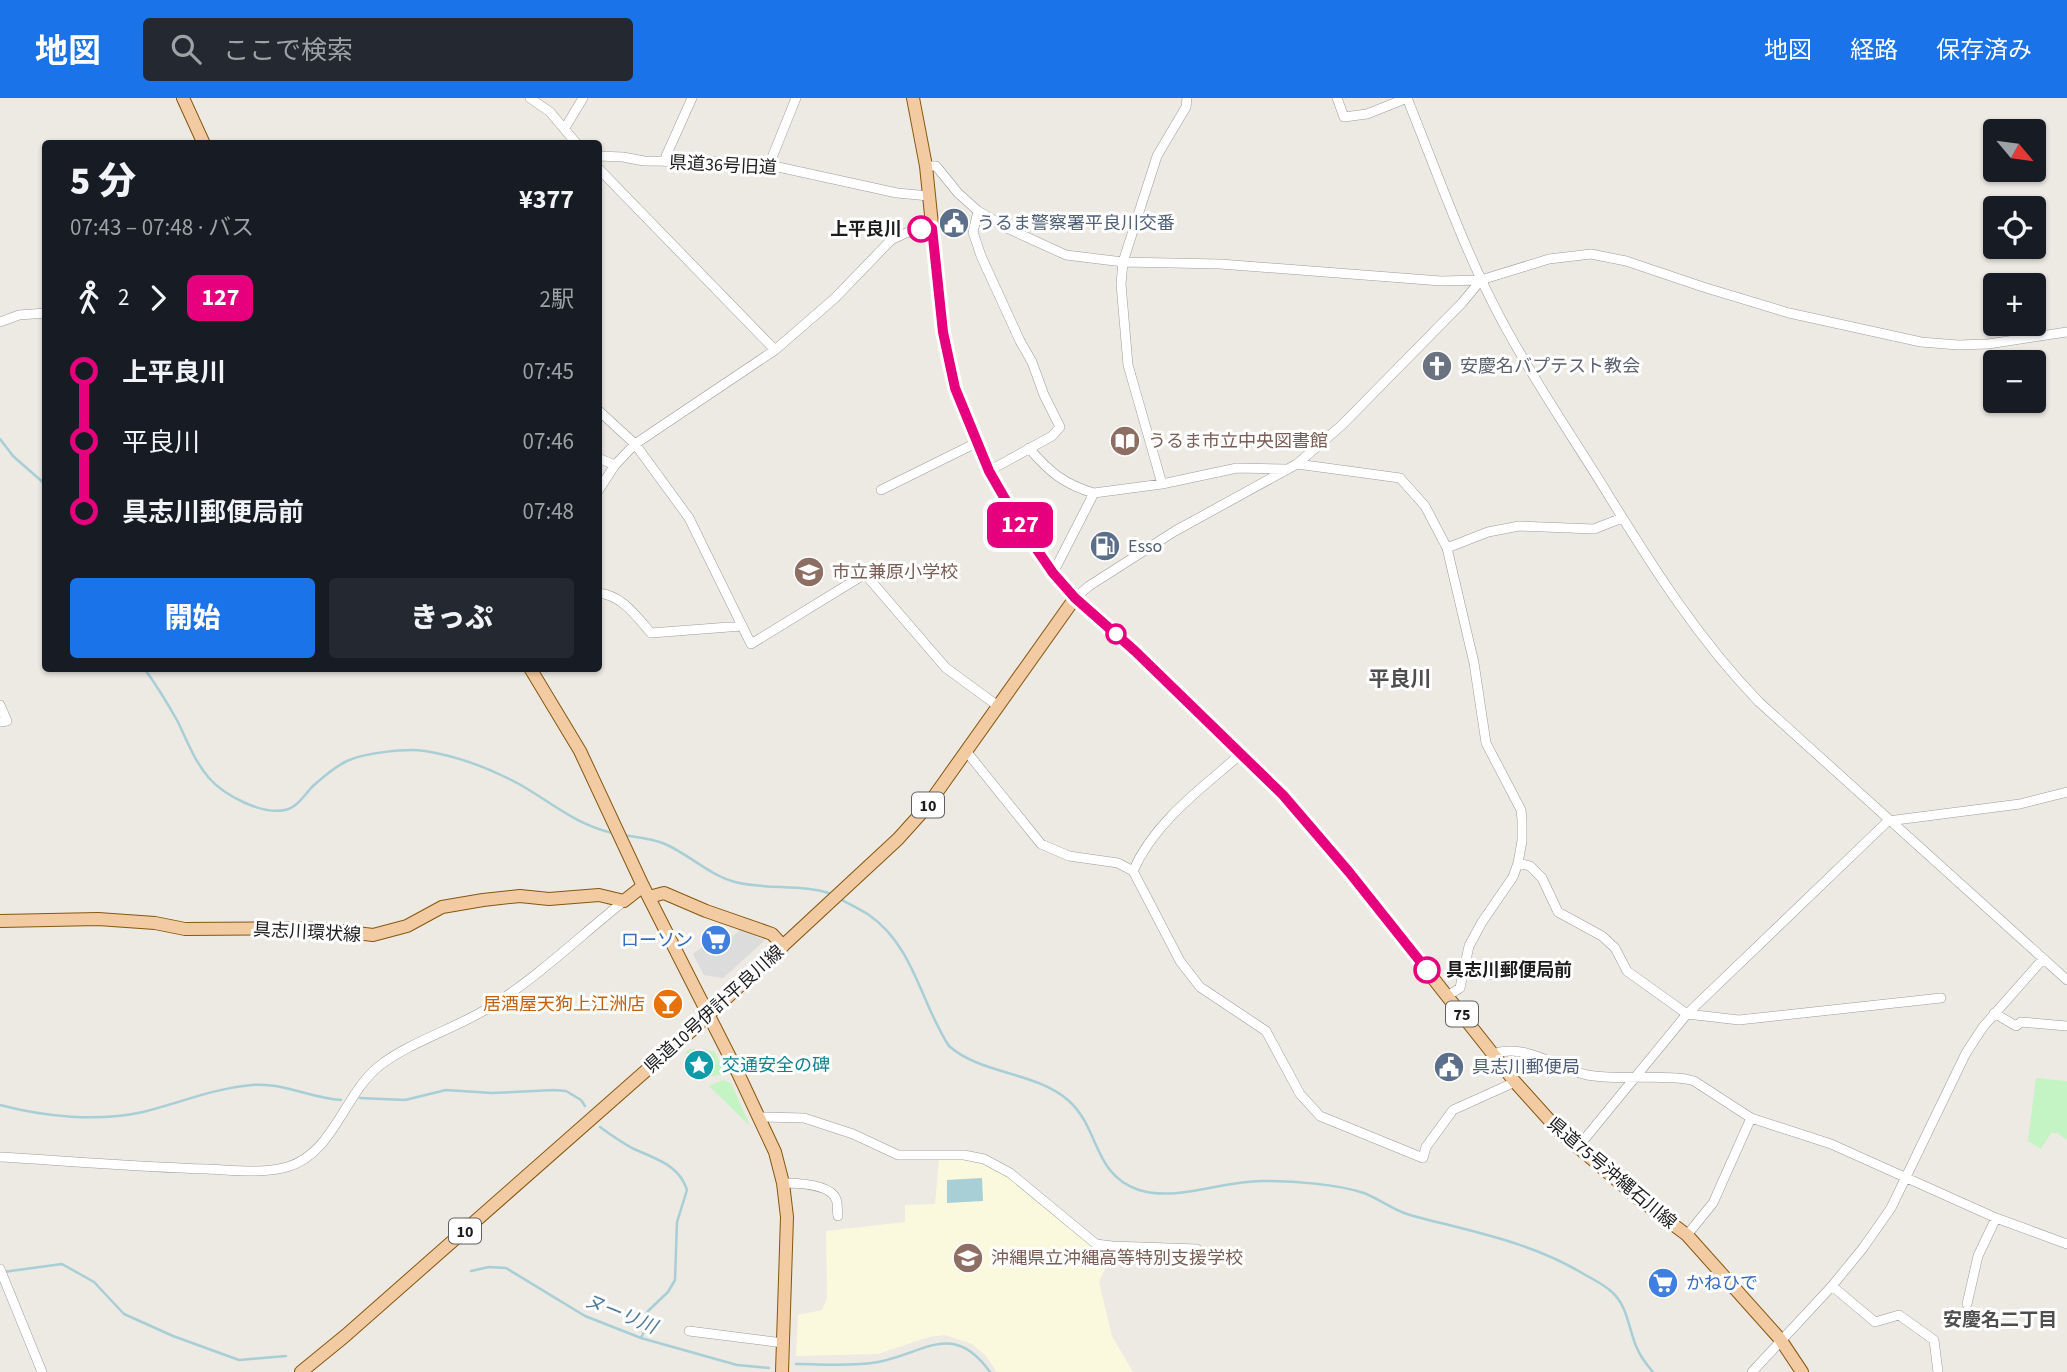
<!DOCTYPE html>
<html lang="ja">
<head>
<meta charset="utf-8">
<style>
  :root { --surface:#171b24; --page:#242831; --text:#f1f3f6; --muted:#9ea1a6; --accent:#1a73e8 }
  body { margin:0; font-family:"Source Sans 3","Noto Sans JP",sans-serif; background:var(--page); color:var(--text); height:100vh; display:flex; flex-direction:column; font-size:26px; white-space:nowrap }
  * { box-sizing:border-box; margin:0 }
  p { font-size:23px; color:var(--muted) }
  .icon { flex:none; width:38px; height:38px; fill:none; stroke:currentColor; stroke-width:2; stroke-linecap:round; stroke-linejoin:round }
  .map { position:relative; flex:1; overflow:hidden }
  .details { position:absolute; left:42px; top:42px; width:560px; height:532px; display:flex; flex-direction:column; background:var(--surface); border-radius:7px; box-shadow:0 2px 5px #0004 }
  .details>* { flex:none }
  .badge { padding:0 14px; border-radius:10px; font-size:24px; line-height:46px }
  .needle { width:46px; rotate:119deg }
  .fabs { position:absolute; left:1983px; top:21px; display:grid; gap:14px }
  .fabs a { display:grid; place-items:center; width:63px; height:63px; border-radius:7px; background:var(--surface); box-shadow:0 2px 5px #0004; font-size:35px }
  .map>.badge { position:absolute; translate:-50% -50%; box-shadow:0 0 0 4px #fff }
  .legs { display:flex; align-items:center; gap:10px; height:77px; padding:0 28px; font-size:23px }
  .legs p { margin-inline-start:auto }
  .overview { display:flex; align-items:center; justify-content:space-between; height:119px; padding:0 28px }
  h1 { font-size:38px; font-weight:800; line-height:52px }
  .button { display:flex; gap:14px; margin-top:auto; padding:14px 28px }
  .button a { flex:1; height:80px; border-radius:7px; background:var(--accent); color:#fff; font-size:28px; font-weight:800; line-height:80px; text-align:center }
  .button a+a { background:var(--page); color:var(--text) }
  ul { padding:0 28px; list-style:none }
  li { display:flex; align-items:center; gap:24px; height:70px; font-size:26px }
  li i { display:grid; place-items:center; width:10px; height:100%; margin:0 9px; background:currentColor }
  li i::after { content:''; width:18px; height:18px; margin:-9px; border:5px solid; border-radius:50%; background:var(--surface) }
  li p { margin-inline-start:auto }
  li:first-child i { background:linear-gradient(#0000 50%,currentColor 0) }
  li:last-child i { background:linear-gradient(currentColor 50%,#0000 0) }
  header { display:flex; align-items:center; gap:42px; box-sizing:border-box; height:98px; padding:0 35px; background:var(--accent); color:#fff }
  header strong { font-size:33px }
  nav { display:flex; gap:38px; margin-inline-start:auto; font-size:24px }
  .search { width:490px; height:63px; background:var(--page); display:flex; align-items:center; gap:18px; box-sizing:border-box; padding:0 24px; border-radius:7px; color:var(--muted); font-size:26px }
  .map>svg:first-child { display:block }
  .education { fill:#fbf9dd }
  .park { fill:#c4f3c4 }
  .parking { fill:#dcdcdc }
  .water { fill:#a8ced6 }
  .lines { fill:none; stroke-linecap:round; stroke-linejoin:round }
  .stream { stroke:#a8ced6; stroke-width:2.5 }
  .minor-casing { stroke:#9d9d9d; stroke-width:10 }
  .major-casing { stroke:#85570f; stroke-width:14 }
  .minor { stroke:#fff; stroke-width:9 }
  .major { stroke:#f2cba3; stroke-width:12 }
  .line-1-casing { stroke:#fff; stroke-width:16 }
  .line-1 { stroke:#e6007e; stroke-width:10 }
  .stop-1-dot { fill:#fff; stroke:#e6007e; stroke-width:3.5 }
  .labels { text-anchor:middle; stroke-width:6; stroke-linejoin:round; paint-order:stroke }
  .shield { fill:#fff; stroke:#606060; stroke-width:2 }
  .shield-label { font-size:16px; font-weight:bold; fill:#1c1c1c }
  .street-label { font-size:18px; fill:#1c1c1c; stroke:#fff }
  .service-label { font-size:18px; fill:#4e5e75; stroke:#fff; text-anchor:start }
  .stop-label { font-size:18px; font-weight:bold; fill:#1c1c1c; stroke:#fff; text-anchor:end }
  .worship-label { font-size:18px; fill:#5b616d; stroke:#fff; text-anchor:start }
  .education-label { font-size:18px; fill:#785e54; stroke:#fff; text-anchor:start }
  .shop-label { font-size:18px; fill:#366cbe; stroke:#fff; text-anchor:end }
  .food-label { font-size:18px; fill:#c56008; stroke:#fff; text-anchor:end }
  .culture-label { font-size:18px; fill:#0d838f; stroke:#fff; text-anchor:start }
  .water-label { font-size:19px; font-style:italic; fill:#507a9a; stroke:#fff }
  .neighbourhood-label { font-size:19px; font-weight:bold; fill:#4f4f4f; stroke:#fff }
  .quarter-label { font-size:21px; font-weight:bold; fill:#4f4f4f; stroke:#fff }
</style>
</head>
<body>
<header>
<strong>地図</strong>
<div class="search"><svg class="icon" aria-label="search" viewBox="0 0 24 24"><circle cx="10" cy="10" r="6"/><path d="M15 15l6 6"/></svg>ここで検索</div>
<nav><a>地図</a><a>経路</a><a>保存済み</a></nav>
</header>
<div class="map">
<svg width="2067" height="1274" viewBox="0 0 2067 1274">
  <rect width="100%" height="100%" fill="#ede9e3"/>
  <path class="education" d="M939,1060H963L983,1064L1008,1078L1089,1145L1113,1153L1099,1184L1112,1238L1133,1274H997L986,1258L972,1246L945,1237L929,1239L878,1256L796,1258L798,1217L822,1212L827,1200L826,1133L905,1124V1107L935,1106Z"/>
  <path class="park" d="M690,951L714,953L726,976L707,979L685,954Z
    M2036,980L2067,983V1042L2057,1035H2051L2041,1051L2028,1043Z
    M723,982L731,985L750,1028L709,988Z"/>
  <path class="parking" d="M741,831L764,842L763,844L723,880L704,877L693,856L703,848L712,856Z"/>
  <path class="water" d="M982,1080L983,1103L947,1105V1082Z"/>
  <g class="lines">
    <path class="stream" d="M0,341L13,358L46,387
      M144,570C157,588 168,606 178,624C187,643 195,664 209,680C224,697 261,717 285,712C297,710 305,696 313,688C323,679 334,669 347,663C364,655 406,650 425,653C457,658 491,671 519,686C551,704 576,727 613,735
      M623,737C636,739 652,740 665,746C690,757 709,777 735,784C765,792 805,786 831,796
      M840,801C849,806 860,811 869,817C914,848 921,906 949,948C982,977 1035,973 1069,1003C1100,1031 1093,1077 1139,1092C1177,1104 1224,1082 1264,1083C1294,1083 1336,1086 1364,1095C1379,1101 1392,1111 1407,1116C1422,1121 1438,1124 1453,1128C1497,1139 1542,1151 1582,1175C1592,1181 1604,1186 1613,1195C1627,1208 1629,1231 1636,1248C1640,1258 1646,1266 1653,1274
      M360,1000L405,1002L446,992L492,995L554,992L566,993L581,1002L585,1008
      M0,1007C45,1019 98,1024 143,1014C179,1005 215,990 252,987C282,984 310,1000 341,1002
      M600,1029C611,1037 621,1044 632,1050C655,1061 679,1066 687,1092L677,1124L675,1182L668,1194L648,1213L644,1221V1234L641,1240
      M471,1173L489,1169L506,1170L585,1218L641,1240L737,1267L769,1270
      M3,1174L62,1166L94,1184L124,1216L173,1238L239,1262L286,1258
      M796,1266C822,1266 852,1269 878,1264C925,1255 953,1222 990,1274"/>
    <g class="minor-casing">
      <path id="minor" d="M530,0L550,14L577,46
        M1337,0L1344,19L1367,16L1407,0
        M1407,0C1437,74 1463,150 1501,221C1533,282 1573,339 1609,398C1654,471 1699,542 1759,604L2067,882
        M565,30L583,0
        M598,58L623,59L644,63L740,64L769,67L897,95L929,98
        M666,64V58L692,0
        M769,67L796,0
        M926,68H936L958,95L978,113L1009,131L1066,157L1123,164L1220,166L1441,183L1481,182L1549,161L1591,156L1626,163L1703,189L1789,215L1921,244L1958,247L1988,246L2067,234
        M598,70L775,252
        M978,113L973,134L981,158L1020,243L1032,264L1044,297L1060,329L1052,338L989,373
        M0,224L19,217L46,215
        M598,312L635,346L689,420L751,546L865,476L946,570L998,608
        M1029,350C1048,373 1065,387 1094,395
        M598,360L615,367
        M1297,366L1400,380L1425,408L1447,450L1474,565L1486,645L1521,712L1522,722V743L1518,765L1513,779L1482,824L1469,848L1460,890L1447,898
        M1162,386L1128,267L1121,186L1123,164L1157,58L1186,9L1187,0
        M881,392L976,345
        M598,393L615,367L635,346L775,252L835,200L891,142L906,135L932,130
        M1447,450L1488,434L1519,428L1594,431L1622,420
        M1053,475L1094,395L1162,386L1237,370L1287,371
        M598,495C622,497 636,518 651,535L742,528
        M1075,500L1089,488L1175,433L1297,366L1342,327L1462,205L1481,182
        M0,607L7,623L0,624
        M966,653L1041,746L1069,758L1118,765L1133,773L1180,863L1200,889L1266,933L1300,996L1320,1018L1423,1060L1426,1049L1453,1012L1515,984
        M1518,765L1530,768L1542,780L1558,814L1602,838L1615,850L1627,873L1687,916L1739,922L1941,900
        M1133,773C1155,723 1202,690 1242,655
        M1994,915L2016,928L2021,924L2067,928
        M1493,956C1525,944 1556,970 1587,977C1620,983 1653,976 1686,981L1694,983L1751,1020L1831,1046L1996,1120L2067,1146
        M760,1019L804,1020L853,1036L898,1057H964L984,1061L1010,1075L1096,1146L1112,1148L1197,1151
        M1578,1049L1687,916L1888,723L2020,706L2067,694
        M0,1059C69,1063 138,1069 207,1071C233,1072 262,1076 287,1069C333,1056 344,997 378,969C407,945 457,930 490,909C538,879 580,838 624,803
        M783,1085C797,1085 830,1086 836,1101C838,1105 837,1114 838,1118
        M1687,1137L1713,1105L1751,1020
        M0,1171L42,1274
        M1832,1188L1875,1224L1899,1217L1934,1242L1938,1274
        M1967,1206L1978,1158L1996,1120
        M689,1233L783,1245
        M1752,1274L1832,1188L1863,1150L1891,1110L1966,955L1983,929L2043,861"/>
    </g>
    <g class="major-casing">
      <path id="major" d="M183,0L204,46
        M913,0L926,68L943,234L955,290L989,373L1020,427L1053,475L1075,500L1135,553L1283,697L1349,774L1515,984L1560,1034L1639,1101L1687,1137L1780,1241L1802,1274
        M530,570L580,653L643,788L737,973L775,1054L783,1085L787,1119L782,1274
        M649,799L664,795L706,813L772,836L783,848
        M0,823L98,821L155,825L185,831L315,830L373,837L407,828L442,809L483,802L520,798L549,801L599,797L624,803L643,788
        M301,1274L345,1238L691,933L898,741L925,711L1075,500"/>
    </g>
    <use href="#minor" class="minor"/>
    <use href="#major" class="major"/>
  </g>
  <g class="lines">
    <g class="line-1-casing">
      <path id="line-1" d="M921,131L932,130L943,234L955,290L989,373L1020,427L1053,475L1075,500L1135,553L1283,697L1349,774L1427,872"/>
    </g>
    <use href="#line-1" class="line-1"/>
  </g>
  <defs>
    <g id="civic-disc" transform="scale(1.575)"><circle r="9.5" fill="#5c6f8a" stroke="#fff"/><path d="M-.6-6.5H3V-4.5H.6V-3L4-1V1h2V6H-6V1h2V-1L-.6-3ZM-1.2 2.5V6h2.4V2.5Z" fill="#fff"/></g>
    <g id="church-disc" transform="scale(1.575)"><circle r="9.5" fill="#6b7280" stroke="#fff"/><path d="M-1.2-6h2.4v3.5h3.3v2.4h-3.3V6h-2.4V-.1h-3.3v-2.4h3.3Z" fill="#fff"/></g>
    <g id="library-disc" transform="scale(1.575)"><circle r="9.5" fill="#8d6e63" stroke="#fff"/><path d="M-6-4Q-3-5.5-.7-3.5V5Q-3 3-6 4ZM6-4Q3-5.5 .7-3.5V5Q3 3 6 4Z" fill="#fff"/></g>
    <g id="fuel-disc" transform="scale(1.575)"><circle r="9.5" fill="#5c6f8a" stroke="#fff"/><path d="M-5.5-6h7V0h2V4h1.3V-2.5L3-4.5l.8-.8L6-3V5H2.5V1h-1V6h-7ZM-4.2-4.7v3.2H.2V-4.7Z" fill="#fff"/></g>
    <g id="school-disc" transform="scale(1.575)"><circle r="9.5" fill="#8d6e63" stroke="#fff"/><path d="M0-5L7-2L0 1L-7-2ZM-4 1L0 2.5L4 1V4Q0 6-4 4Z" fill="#fff"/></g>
    <g id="supermarket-disc" transform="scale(1.575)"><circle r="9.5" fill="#3f7fe0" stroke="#fff"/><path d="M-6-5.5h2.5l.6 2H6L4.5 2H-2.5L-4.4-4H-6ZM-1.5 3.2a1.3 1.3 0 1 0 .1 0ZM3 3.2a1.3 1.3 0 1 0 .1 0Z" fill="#fff"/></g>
    <g id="bar-disc" transform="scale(1.575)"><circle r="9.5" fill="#e8710a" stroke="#fff"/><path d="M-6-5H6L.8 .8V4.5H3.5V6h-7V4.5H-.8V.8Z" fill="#fff"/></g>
    <g id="sight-disc" transform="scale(1.575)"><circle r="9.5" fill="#0f9aa8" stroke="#fff"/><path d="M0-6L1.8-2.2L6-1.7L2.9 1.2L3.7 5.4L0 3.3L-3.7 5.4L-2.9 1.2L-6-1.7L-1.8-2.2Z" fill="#fff"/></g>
  </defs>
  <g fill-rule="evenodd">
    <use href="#civic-disc" x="954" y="125"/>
    <use href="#church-disc" x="1437" y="268"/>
    <use href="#library-disc" x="1125" y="343"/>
    <use href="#fuel-disc" x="1105" y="448"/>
    <use href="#school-disc" x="809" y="474"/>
    <use href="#supermarket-disc" x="716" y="842"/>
    <use href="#bar-disc" x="668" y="906"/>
    <use href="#sight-disc" x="699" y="967"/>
    <use href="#civic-disc" x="1449" y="969"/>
    <use href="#school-disc" x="968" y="1160"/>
    <use href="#supermarket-disc" x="1663" y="1185"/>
  </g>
  <g class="stop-1-dot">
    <circle cx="921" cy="131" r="12"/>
    <circle cx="1116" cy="536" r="9"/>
    <circle cx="1427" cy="872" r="12"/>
  </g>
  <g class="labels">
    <g class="shield">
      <rect x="912" y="694.5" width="32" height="25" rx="5"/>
      <rect x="1446" y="903.5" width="32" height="25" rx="5"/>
      <rect x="449" y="1120.5" width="32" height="25" rx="5"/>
    </g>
    <g class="shield-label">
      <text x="928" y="713">10</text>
      <text x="1462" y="922">75</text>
      <text x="465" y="1139">10</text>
    </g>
    <g class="street-label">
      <text transform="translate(723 67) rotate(3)" y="6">県道36号旧道</text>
      <text transform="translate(307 834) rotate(3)" y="6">具志川環状線</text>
      <text transform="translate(714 911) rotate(-42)" y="6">県道10号伊計平良川線</text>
      <text transform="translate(1612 1075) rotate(40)" y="6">県道75号沖縄石川線</text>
    </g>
    <g class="service-label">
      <text x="977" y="131">うるま警察署平良川交番</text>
      <text x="1128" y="454">Esso</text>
      <text x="1472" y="975">具志川郵便局</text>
    </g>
    <g class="stop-label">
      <text x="902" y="137">上平良川</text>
      <text x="1446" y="878" text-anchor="start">具志川郵便局前</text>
    </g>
    <g class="worship-label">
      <text x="1460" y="274">安慶名バプテスト教会</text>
    </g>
    <g class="education-label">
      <text x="1148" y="349">うるま市立中央図書館</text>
      <text x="832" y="480">市立兼原小学校</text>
      <text x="991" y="1166">沖縄県立沖縄高等特別支援学校</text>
    </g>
    <g class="shop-label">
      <text x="693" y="848">ローソン</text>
      <text x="1686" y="1191" text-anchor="start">かねひで</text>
    </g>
    <g class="food-label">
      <text x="645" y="912">居酒屋天狗上江洲店</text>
    </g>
    <g class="culture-label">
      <text x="722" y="973">交通安全の碑</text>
    </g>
    <g class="water-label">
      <text transform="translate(621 1215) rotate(22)" y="7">ヌーリ川</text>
    </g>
    <g class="neighbourhood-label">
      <text x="2000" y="1228">安慶名二丁目</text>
    </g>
    <g class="quarter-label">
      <text x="1400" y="588">平良川</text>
    </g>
  </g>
</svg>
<div class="fabs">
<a><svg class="needle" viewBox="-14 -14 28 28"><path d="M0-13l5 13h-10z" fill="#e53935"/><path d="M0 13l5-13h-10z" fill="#9ea1a6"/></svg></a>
<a><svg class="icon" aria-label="locate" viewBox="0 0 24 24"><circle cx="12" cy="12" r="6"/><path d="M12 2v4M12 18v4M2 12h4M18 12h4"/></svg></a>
<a>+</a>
<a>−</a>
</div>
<b class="badge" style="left:1020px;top:427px;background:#e6007e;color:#fff">127</b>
<section class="details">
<div class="overview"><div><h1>5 分</h1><p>07:43 – 07:48 · バス</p></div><b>¥377</b></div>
<div class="legs"><svg class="icon" aria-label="walk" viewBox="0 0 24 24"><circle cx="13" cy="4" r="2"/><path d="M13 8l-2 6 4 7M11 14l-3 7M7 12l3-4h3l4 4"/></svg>2<svg class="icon" aria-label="forward" viewBox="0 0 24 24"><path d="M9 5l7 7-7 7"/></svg><b class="badge" style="background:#e6007e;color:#fff">127</b><p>2駅</p></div>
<ul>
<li><i style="color:#e6007e"></i><b>上平良川</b><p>07:45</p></li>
<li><i style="color:#e6007e"></i><span>平良川</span><p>07:46</p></li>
<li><i style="color:#e6007e"></i><b>具志川郵便局前</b><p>07:48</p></li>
</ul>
<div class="button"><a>開始</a><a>きっぷ</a></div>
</section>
</div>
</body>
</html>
